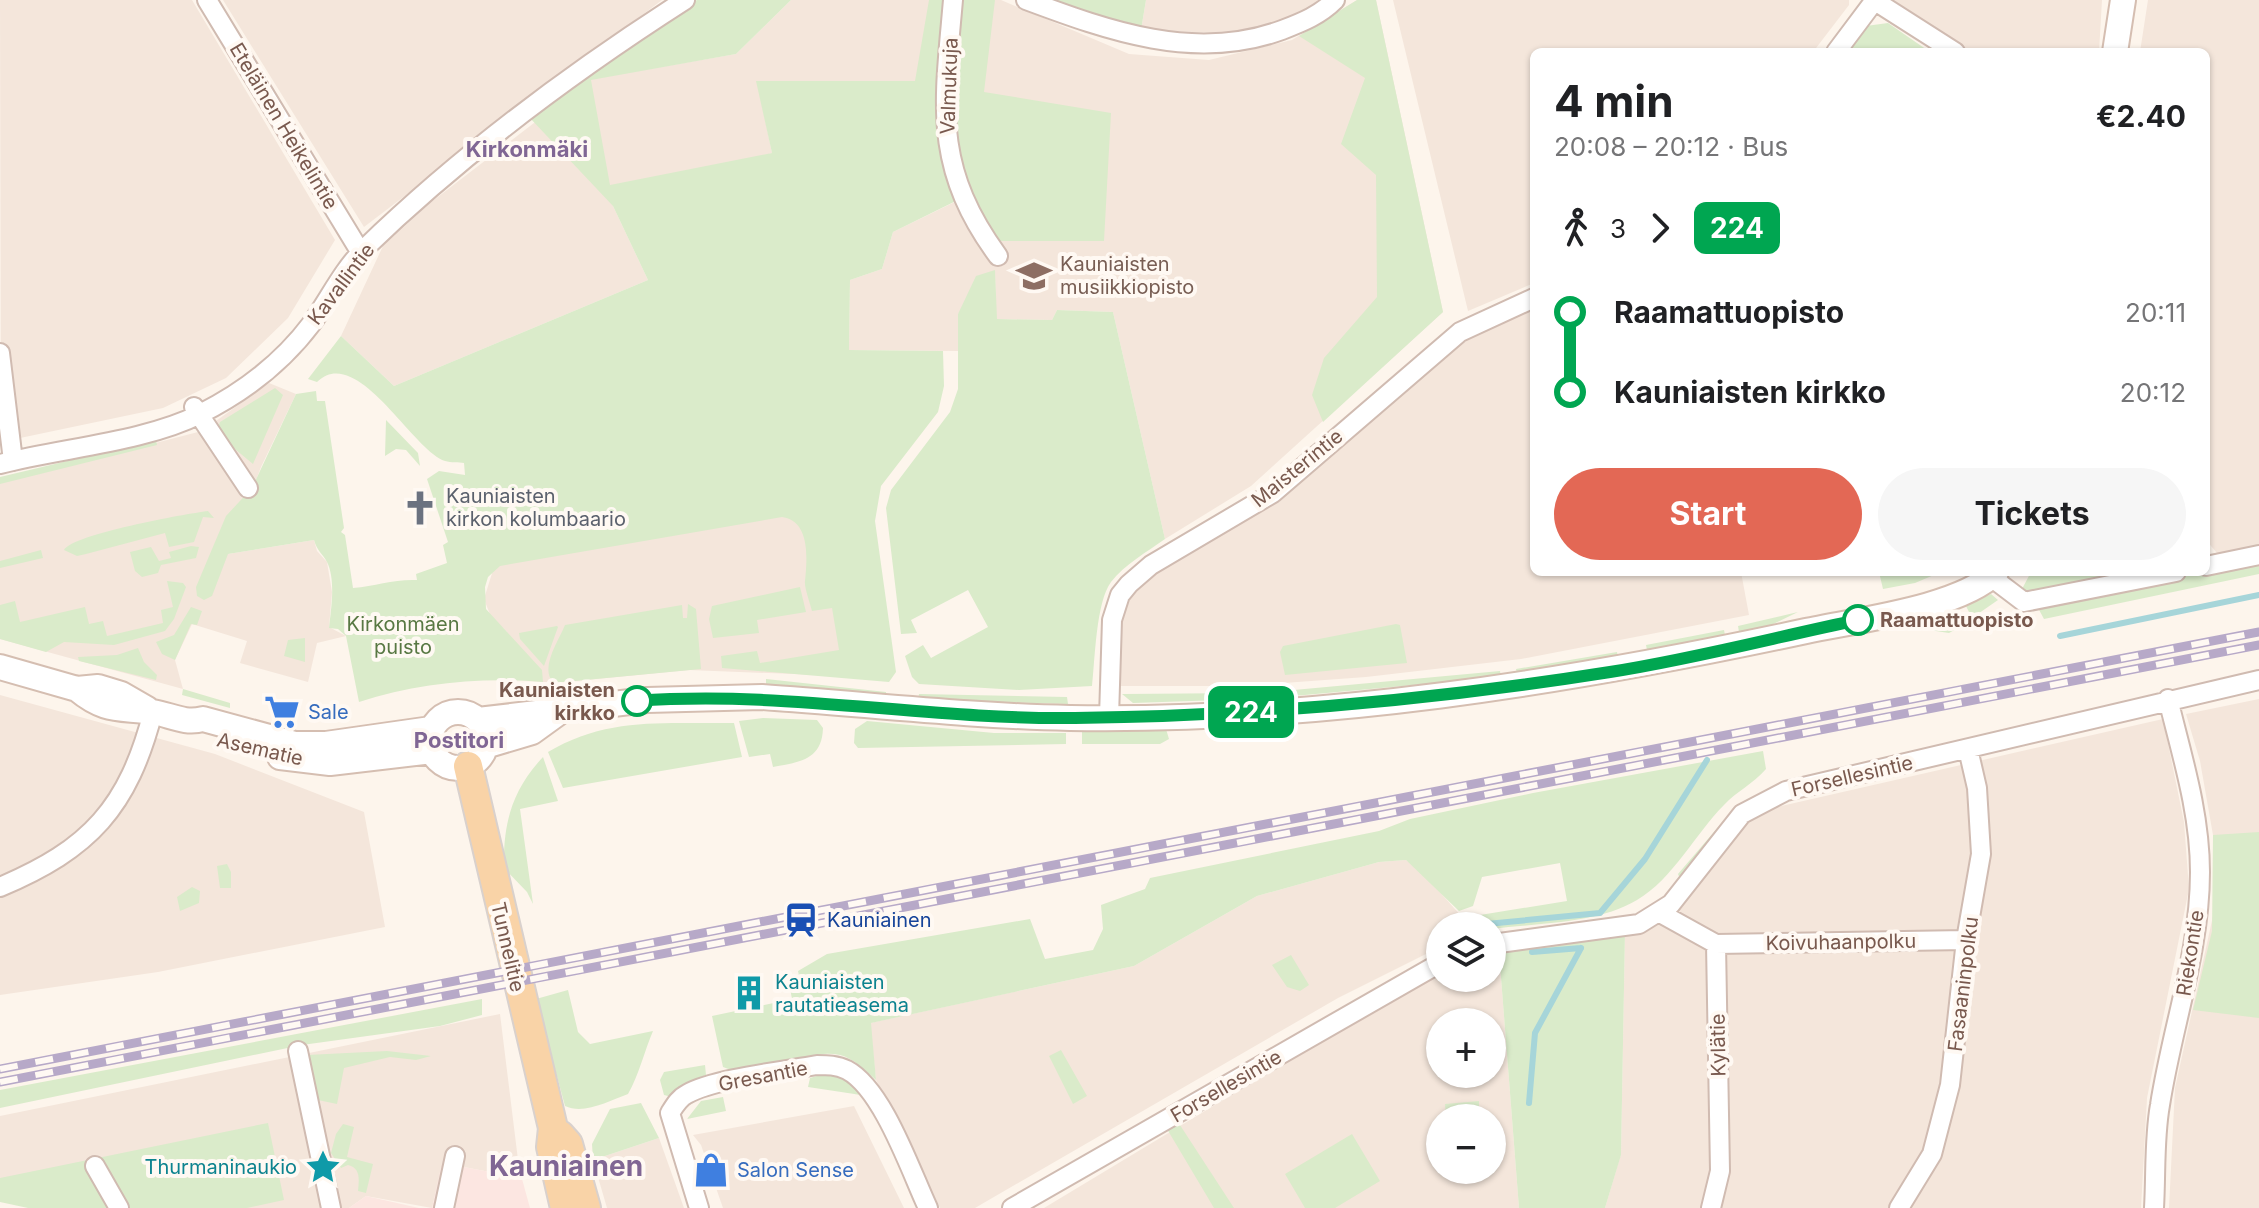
<!DOCTYPE html>
<html lang="en">
<head>
<meta charset="utf-8">
<style>
  :root { --surface:#fff; --page:#f6f6f6; --text:#202124; --muted:#757577; --accent:#e36855 }
  body { margin:0; font-family:Inter,sans-serif; background:var(--page); color:var(--text); height:100vh; display:flex; flex-direction:column; font-size:30px; white-space:nowrap }
  * { box-sizing:border-box; margin:0 }
  p { font-size:26px; color:var(--muted) }
  .icon { flex:none; width:44px; height:44px; fill:none; stroke:currentColor; stroke-width:2; stroke-linecap:round; stroke-linejoin:round }
  .map { position:relative; flex:1; overflow:hidden }
  .panel { position:absolute; left:1530px; top:48px; width:680px; height:528px; display:flex; flex-direction:column; background:var(--surface); border-radius:12px; box-shadow:0 2px 6px #0004 }
  .panel>* { flex:none }
  .badge { padding:0 16px; border-radius:12px; font-size:28px; line-height:52px }
  .buttons { position:absolute; left:1426px; top:912px; display:grid; gap:16px }
  .buttons a { display:grid; place-items:center; width:80px; height:80px; border-radius:50%; background:var(--surface); box-shadow:0 2px 6px #0004; font-size:40px }
  .map>.badge { position:absolute; translate:-50% -50%; box-shadow:0 0 0 4px #fff }
  .legs { display:flex; align-items:center; gap:12px; height:88px; padding:0 24px; font-size:26px }
  .legs p { margin-inline-start:auto }
  .overview { display:flex; align-items:center; justify-content:space-between; height:136px; padding:0 24px }
  h1 { font-size:44px; font-weight:700; line-height:60px }
  .cta { display:flex; gap:16px; margin-top:auto; padding:16px 24px }
  .cta a { flex:1; height:92px; border-radius:48px; background:var(--accent); color:#fff; font-size:32px; font-weight:700; line-height:92px; text-align:center }
  .cta a+a { background:var(--page); color:var(--text) }
  ul { padding:0 24px; list-style:none }
  li { display:flex; align-items:center; gap:28px; height:80px; font-size:30px }
  li i { display:grid; place-items:center; width:12px; height:100%; margin:0 10px; background:currentColor }
  li i::after { content:''; width:20px; height:20px; margin:-10px; border:6px solid; border-radius:50%; background:var(--surface) }
  li p { margin-inline-start:auto }
  li:first-child i { background:linear-gradient(#0000 50%,currentColor 0) }
  li:last-child i { background:linear-gradient(currentColor 50%,#0000 0) }
  .map>svg:first-child { display:block }
  .residential { fill:#f4e6db; fill-rule:evenodd }
  .commercial { fill:#fce6e1 }
  .green { fill:#daebca }
  .lines { fill:none; stroke-linecap:round; stroke-linejoin:round }
  .stream { stroke:#a6d5d9; stroke-width:6 }
  .street-casing { stroke:#d0bbb1; stroke-width:22 }
  .secondary-casing { stroke:#d5beb1; stroke-width:28 }
  .primary-casing { stroke:#d9d1cd; stroke-width:32 }
  .street { stroke:#fff; stroke-width:18 }
  .secondary { stroke:#fff; stroke-width:24 }
  .primary { stroke:#f9d3a7; stroke-width:28 }
  .rail-casing { stroke:#b7a9c8; stroke-width:9 }
  .rail { stroke:#fff9f3; stroke-width:6; stroke-dasharray:18; stroke-linecap:butt }
  .line-1-casing { stroke:#fff; stroke-width:18 }
  .line-1 { stroke:#00a651; stroke-width:12 }
  .stop-1-dot { fill:#fff; stroke:#00a651; stroke-width:4 }
  .labels { text-anchor:middle; stroke-width:8; stroke-linejoin:round; paint-order:stroke }
  .street-label { font-size:20px; fill:#79594e; stroke:#fff9f3 }
  .education-label { font-size:20px; fill:#785e54; stroke:#fff9f3; text-anchor:start }
  .worship-label { font-size:20px; fill:#5b616d; stroke:#fff9f3; text-anchor:start }
  .stop-label { font-size:20px; font-weight:bold; fill:#79594e; stroke:#fff9f3; text-anchor:start }
  .park-label { font-size:20px; fill:#587843; stroke:#fff9f3 }
  .shop-label { font-size:20px; fill:#366cbe; stroke:#fff9f3; text-anchor:start }
  .transit-label { font-size:20px; fill:#164399; stroke:#fff9f3; text-anchor:start }
  .culture-label { font-size:20px; fill:#0d838f; stroke:#fff9f3; text-anchor:start }
  .neighbourhood-label { font-size:22px; font-weight:bold; fill:#806694; stroke:#fff9f3 }
  .district-label { font-size:28px; font-weight:bold; fill:#806694; stroke:#fff9f3 }
</style>
</head>
<body>
<div class="map">
<svg width="2259" height="1208" viewBox="0 0 2259 1208">
  <rect width="100%" height="100%" fill="#fdf5ec"/>
  <path class="residential" d="M0,0H192L335,240L288,318L226,378L163,408L1,442Z
    M223,0H662L364,227Z
    M791,0H1001L1129,54L1209,60L1292,40L1357,0H1376L1443,312L1251,486L1165,539L1113,312L1057,310L1052,320L996,319L995,270L958,314V351L849,350L850,280L882,269L893,232L967,196L984,92L915,81H757L772,153L613,206L648,280L394,386L341,336L383,246L430,203L591,79L736,54Z
    M1146,0H1318L1303,12L1263,28L1219,33L1141,30Z
    M1393,0H1849V5L1813,52H1534V283L1468,311Z
    M1887,0H2102L2099,52H1967Z
    M2148,0H2259V557L2227,565L2206,540V52H2140Z
    M1534,305V572H1741L1749,615L1521,659L1366,677L1241,686H1117V629L1126,599L1144,578L1275,502L1458,340Z
    M269,383L296,394L261,467L228,554L314,540L317,551L327,562L332,592L329,627L346,636L317,643L308,682L240,663L247,641L192,624L175,660L183,689L0,639V483L202,431Z
    M811,489L845,676L689,670L554,683L510,679L507,632L491,617L484,599L512,509Z
    M0,695L215,754L364,812L385,927L158,972L0,995Z
    M2259,699V1208H2169L2175,1088L2215,907L2213,835L2200,761L2186,714Z
    M2163,719L2184,822L2189,889L2147,1098L2141,1208H1605L1621,1154L1625,932L1714,862L1752,818L1772,808Z
    M1406,860L1422,872L1470,926H1440V947L1338,998L975,1208H940L876,1080L870,1023L1134,966L1257,896L1379,862Z
    M1499,952L1519,1208H1044L1435,972L1440,970V978H1492V953ZM1440,1022H1492V1074H1440ZM1440,1118H1492V1170H1440Z
    M500,1014L519,1168L495,1173L464,1167H442L432,1208L366,1196L349,1208H136L0,1192V1116Z
    M854,1106L904,1208H723L701,1145L693,1135Z
    M659,1138L684,1208H607L593,1160Z"/>
  <path class="commercial" d="M441,1167H464L495,1173L519,1168L530,1208H432Z
    M366,1196L419,1208H349Z"/>
  <path class="green" d="M697,0H791L736,54L591,80L610,185L772,153L756,81H915L929,0H995L984,92L1111,113L1104,241H994L966,196L893,232L882,269L850,280L849,350L943,351L944,386L938,412L881,486L875,521L896,672L889,682L722,668L721,656L757,651L760,663L839,650L832,608L812,611C810,603 804,587 805,581C807,560 811,521 782,517L500,566L488,577L485,587L486,609L542,670L543,682C481,677 418,683 359,702L346,636L338,629L329,628C331,609 336,580 327,562C323,554 317,551 314,540L228,554L212,596L204,600L197,596L196,587L226,516L252,488L296,394L316,391L317,401H325L344,528L341,532L345,535L353,588C376,586 394,579 417,580L416,574L447,563L443,545L448,542L427,479L439,471L465,475L464,463C459,462 451,463 445,461C412,450 357,343 317,382L308,379L341,336L394,386L648,280L613,206L529,117L670,15Z
    M1047,0H1146L1141,30Z
    M1357,0H1376L1443,312L1323,422L1312,395L1324,358L1377,297L1376,175L1341,144L1365,78L1299,36Z
    M1888,23L1930,52H1846L1866,26Z
    M995,270L997,319L1052,320L1057,310L1113,312L1165,539C1147,552 1125,564 1111,582C1096,602 1095,660 1092,686L1019,690L919,684L912,677L905,656L923,645L931,658L988,627L968,590L911,620L917,633L901,634L886,508L891,490L950,412L958,389V314L976,276Z
    M275,388L283,395L253,464L230,445L218,428L220,422Z
    M386,420L418,453L420,466L406,450L396,449L385,456Z
    M156,440L157,445L0,484V477Z
    M208,511L214,518L203,517L194,542L169,547L165,533L86,554L77,556L64,550C73,534 185,514 208,511Z
    M191,546L199,547L196,558L161,565L158,573L142,577L135,571L130,552L151,547L159,561L171,558L169,552Z
    M41,550L43,558L0,568V561Z
    M2259,557V574L2044,619L2037,606L2206,572Z
    M1879,572H1941L1915,583L1883,589Z
    M2031,572H2137L2030,594L2022,589Z
    M167,581L183,583L186,587L174,619L165,631L114,645L64,642L46,652L0,639V605L15,601L20,622L85,607L89,624L103,621L107,636L163,623L161,610L173,607Z
    M800,587L806,612L757,620L759,633L713,638L709,619L712,606Z
    M1991,594L1998,600L1972,618L1966,606Z
    M688,604L696,609L701,669L554,683C539,669 558,642 565,625L682,605L683,618H687Z
    M191,607L202,611L197,625L191,624L175,660L162,654L156,642L174,635Z
    M1957,611L1962,626L1949,633L1916,628L1915,623Z
    M1798,612L1769,626L1739,632L1738,626Z
    M1396,624L1400,625L1407,663L1285,675L1280,652L1283,646Z
    M557,626L558,627L544,666L520,639L519,633Z
    M1724,630L1725,635L1647,650L1646,645Z
    M305,638V662L284,656L288,640Z
    M138,648L144,662L157,675L156,680L79,661L78,657L117,655Z
    M1617,652L1618,657L1517,674L1516,669Z
    M1500,671L1501,677L1272,698V692Z
    M766,679L886,692V697L766,684Z
    M183,689L230,703V708L182,695Z
    M1249,693L1250,699L1133,703L1122,694Z
    M919,694L1067,697L1068,704L918,700Z
    M763,718L817,720L823,728C822,760 800,762 773,767L770,754L749,757L739,721Z
    M867,721L994,733H1066V744L858,748L854,743L855,729Z
    M734,723L742,757L563,788L548,752C608,716 666,724 734,723Z
    M1166,729L1169,739L1160,744H1082V731Z
    M1763,751L1766,769C1753,784 1737,791 1724,805C1695,834 1673,879 1637,900C1597,924 1537,923 1492,929V926L1473,925L1480,915L1567,901L1560,863L1482,877L1473,906L1459,911L1406,860L1379,862L1257,896L1134,966L871,1023L876,1080C866,1071 853,1058 840,1055C801,1047 758,1082 723,1067L712,1016L792,999L790,988L801,985L798,971L827,954L1030,919L1045,959L1093,950L1103,929L1101,905L1145,889L1150,878L1379,831L1410,819L1533,793Z
    M543,757L558,801L520,809L533,904L527,892L504,868C503,823 512,790 543,757Z
    M1781,782L1749,800L1737,812L1681,881L1678,874L1737,805Z
    M2259,832V1018L2193,1010L2212,931L2213,835Z
    M227,864L231,872V888H220L217,866Z
    M192,887L200,891L199,903L180,911L177,897Z
    M1625,932L1621,1155L1605,1208H1519L1499,952Z
    M1291,955L1309,985L1300,991L1287,987L1272,965Z
    M568,990L578,1032L590,1044L653,1031C644,1052 639,1075 628,1094C609,1101 584,1115 565,1106L536,999Z
    M482,999V1015L440,1026L302,1045L0,1108V1090Z
    M1061,1050L1087,1096L1073,1104L1049,1056Z
    M387,1051L431,1056L416,1060L390,1057L344,1068L337,1104L318,1100L307,1055Z
    M705,1065L706,1075L691,1081L672,1097L664,1095L660,1080L664,1072Z
    M820,1075C839,1075 849,1080 861,1095L808,1087L810,1078Z
    M723,1097L726,1111L687,1119L701,1101Z
    M1479,1101V1109C1466,1110 1460,1118 1446,1118L1445,1104Z
    M641,1103L659,1138L593,1160L592,1144L610,1109Z
    M1178,1122L1234,1208H1214L1167,1129Z
    M268,1123L284,1200L247,1208H28L0,1202V1178Z
    M343,1124L354,1127L347,1157L373,1164L366,1193L358,1191C359,1180 361,1168 348,1165L341,1168L331,1153L336,1134Z
    M1352,1134L1380,1181L1335,1208H1305L1285,1174Z"/>
  <g class="lines">
    <path class="stream" d="M2060,636L2259,595
      M1476,925L1600,913L1645,859L1707,760
      M1532,952L1581,948
      M1529,1103L1535,1033L1581,948"/>
    <g class="street-casing">
      <path id="street" d="M207,0L361,253
        M953,0C944,104 932,166 998,256
        M1026,0C1109,31 1195,62 1282,30C1303,22 1320,15 1335,0
        M1875,1L1955,52
        M1836,52L1875,0
        M0,353L13,461
        M194,407L248,488
        M0,464C61,448 145,442 200,414C244,392 282,363 312,323C329,299 343,270 364,249C462,154 571,73 685,0
        M2206,566L2259,555
        M1991,577L2024,602L2176,572
        M1109,717L1112,620L1120,595L1129,584L1151,565L1273,493L1460,332L1534,298
        M0,887C90,849 128,808 153,712
        M1660,913L1716,944L1720,1171L1711,1208
        M1492,944L1639,924L1671,904L1742,814L1786,791L2259,680
        M1716,944L1966,940
        M298,1051L331,1208
        M95,1166L119,1208
        M444,1208L455,1156
        M699,1208L670,1113C675,1105 679,1098 687,1094C713,1079 784,1071 817,1065C827,1065 837,1065 847,1070C883,1089 911,1172 928,1208
        M1012,1208L1440,963
        M1899,1208L1932,1154L1950,1085L1966,940L1981,854L1977,788L1968,749
        M2154,1208C2156,1174 2154,1138 2160,1105C2172,1027 2200,952 2200,872C2200,813 2182,756 2168,699"/>
    </g>
    <g class="secondary-casing">
      <path id="secondary" d="M2115,52L2123,0
        M0,667L77,689L98,687L121,694L147,709
        M77,689C106,713 119,707 153,712C171,715 184,724 203,719L295,744H326L431,729
        M430 740a28 28 0 1 1 56 0a28 28 0 1 1-56 0Z
        M478,720L647,700L762,697C865,704 967,716 1070,718C1318,722 1564,683 1806,631C1857,620 1960,608 1996,572
        M485,746L532,732L561,711
        M280,757L330,763L432,751"/>
    </g>
    <g class="primary-casing">
      <path id="primary" d="M468,766L553,1128L551,1147L565,1208
        M560,1135L568,1144L586,1208"/>
    </g>
    <use href="#street" class="street"/>
    <use href="#secondary" class="secondary"/>
    <use href="#primary" class="primary"/>
    <g class="rail-casing">
      <path id="rail" d="M0,1069L2259,632
        M0,1082L2259,645"/>
    </g>
    <use href="#rail" class="rail"/>
  </g>
  <g class="lines">
    <g class="line-1-casing">
      <path id="line-1" d="M637,701C784,690 928,720 1075,718C1255,716 1433,700 1610,672C1694,659 1776,637 1858,620"/>
    </g>
    <use href="#line-1" class="line-1"/>
  </g>
  <defs>
    <g id="university-bare" transform="scale(2.76)"><path d="M0-5L7-2L0 1L-7-2ZM-4 1L0 2.5L4 1V4Q0 6-4 4Z" fill="#8d6e63" stroke="#fff9f3" stroke-width="2.5" paint-order="stroke"/></g>
    <g id="church-bare" transform="scale(2.76)"><path d="M-1.2-6h2.4v3.5h3.3v2.4h-3.3V6h-2.4V-.1h-3.3v-2.4h3.3Z" fill="#6b7280" stroke="#fff9f3" stroke-width="2.5" paint-order="stroke"/></g>
    <g id="supermarket-bare" transform="scale(2.76)"><path d="M-6-5.5h2.5l.6 2H6L4.5 2H-2.5L-4.4-4H-6ZM-1.5 3.2a1.3 1.3 0 1 0 .1 0ZM3 3.2a1.3 1.3 0 1 0 .1 0Z" fill="#3f7fe0" stroke="#fff9f3" stroke-width="2.5" paint-order="stroke"/></g>
    <g id="station-bare" transform="scale(2.76)"><path d="M-3-6H3Q5-6 5-4V2Q5 4 3 4L4.5 6H3L1.5 4h-3L-3 6H-4.5L-3 4Q-5 4-5 2V-4Q-5-6-3-6ZM-3.5-4v3h7v-3ZM-3.5 1v1.5H-2V1ZM2 1v1.5H3.5V1Z" fill="#1a4fb4" stroke="#fff9f3" stroke-width="2.5" paint-order="stroke"/></g>
    <g id="building-bare" transform="scale(2.76)"><path d="M-4-6H4V6H1V3H-1V6H-4ZM-2.5-4.3h1.7v1.8h-1.7ZM.8-4.3h1.7v1.8H.8ZM-2.5-1h1.7V.8h-1.7ZM.8-1h1.7V.8H.8Z" fill="#0f9aa8" stroke="#fff9f3" stroke-width="2.5" paint-order="stroke"/></g>
    <g id="sight-bare" transform="scale(2.76)"><path d="M0-6L1.8-2.2L6-1.7L2.9 1.2L3.7 5.4L0 3.3L-3.7 5.4L-2.9 1.2L-6-1.7L-1.8-2.2Z" fill="#0f9aa8" stroke="#fff9f3" stroke-width="2.5" paint-order="stroke"/></g>
    <g id="shop-bare" transform="scale(2.76)"><path d="M-5-2.5h2.3a2.7 3.5 0 0 1 5.4 0H5L5.5 6h-11ZM-1.5-2.5h3a1.5 2.3 0 0 0-3 0Z" fill="#3f7fe0" stroke="#fff9f3" stroke-width="2.5" paint-order="stroke"/></g>
  </defs>
  <g fill-rule="evenodd">
    <use href="#university-bare" x="1034" y="276"/>
    <use href="#church-bare" x="420" y="508"/>
    <use href="#supermarket-bare" x="282" y="712"/>
    <use href="#station-bare" x="801" y="920"/>
    <use href="#building-bare" x="749" y="993"/>
    <use href="#sight-bare" x="323" y="1167"/>
    <use href="#shop-bare" x="711" y="1170"/>
  </g>
  <g class="stop-1-dot">
    <circle cx="1858" cy="620" r="14"/>
    <circle cx="637" cy="701" r="14"/>
  </g>
  <g class="labels">
    <g class="street-label">
      <text transform="translate(949 86) rotate(-88)" y="7">Valmukuja</text>
      <text transform="translate(284 126) rotate(59)" y="7">Eteläinen Heikelintie</text>
      <text transform="translate(341 284) rotate(-53)" y="7">Kavallintie</text>
      <text transform="translate(1297 468) rotate(-39)" y="7">Maisterintie</text>
      <text transform="translate(260 749) rotate(13)" y="7">Asematie</text>
      <text transform="translate(1852 776) rotate(-13)" y="7">Forsellesintie</text>
      <text transform="translate(1841 942) rotate(-1)" y="7">Koivuhaanpolku</text>
      <text transform="translate(508 947) rotate(77)" y="7">Tunnelitie</text>
      <text transform="translate(2190 953) rotate(-81)" y="7">Riekontie</text>
      <text transform="translate(1963 984) rotate(-83)" y="7">Fasaaninpolku</text>
      <text transform="translate(1718 1045) rotate(-91)" y="7">Kylätie</text>
      <text transform="translate(763 1076) rotate(-11)" y="7">Gresantie</text>
      <text transform="translate(1226 1086) rotate(-30)" y="7">Forsellesintie</text>
    </g>
    <g class="education-label">
      <text x="1060" y="271">Kauniaisten<tspan x="1060" dy="23">musiikkiopisto</tspan></text>
    </g>
    <g class="worship-label">
      <text x="446" y="503">Kauniaisten<tspan x="446" dy="23">kirkon kolumbaario</tspan></text>
    </g>
    <g class="stop-label">
      <text x="1880" y="627">Raamattuopisto</text>
      <text x="615" y="697" text-anchor="end">Kauniaisten<tspan x="615" dy="23">kirkko</tspan></text>
    </g>
    <g class="park-label">
      <text x="403" y="631">Kirkonmäen<tspan x="403" dy="23">puisto</tspan></text>
    </g>
    <g class="shop-label">
      <text x="308" y="719">Sale</text>
      <text x="737" y="1177">Salon Sense</text>
    </g>
    <g class="transit-label">
      <text x="827" y="927">Kauniainen</text>
    </g>
    <g class="culture-label">
      <text x="775" y="989">Kauniaisten<tspan x="775" dy="23">rautatieasema</tspan></text>
      <text x="297" y="1174" text-anchor="end">Thurmaninaukio</text>
    </g>
    <g class="neighbourhood-label">
      <text x="527" y="157">Kirkonmäki</text>
      <text x="459" y="748">Postitori</text>
    </g>
    <g class="district-label">
      <text x="566" y="1176">Kauniainen</text>
    </g>
  </g>
</svg>
<div class="buttons">
<a><svg class="icon" aria-label="layers" viewBox="0 0 24 24"><path d="M12 4l9 5-9 5-9-5zM3 14l9 5 9-5"/></svg></a>
<a>+</a>
<a>−</a>
</div>
<b class="badge" style="left:1251px;top:712px;background:#00a651;color:#fff">224</b>
<section class="panel">
<div class="overview"><div><h1>4 min</h1><p>20:08 – 20:12 · Bus</p></div><b>€2.40</b></div>
<div class="legs"><svg class="icon" aria-label="walk" viewBox="0 0 24 24"><circle cx="13" cy="4" r="2"/><path d="M13 8l-2 6 4 7M11 14l-3 7M7 12l3-4h3l4 4"/></svg>3<svg class="icon" aria-label="forward" viewBox="0 0 24 24"><path d="M9 5l7 7-7 7"/></svg><b class="badge" style="background:#00a651;color:#fff">224</b></div>
<ul>
<li><i style="color:#00a651"></i><b>Raamattuopisto</b><p>20:11</p></li>
<li><i style="color:#00a651"></i><b>Kauniaisten kirkko</b><p>20:12</p></li>
</ul>
<div class="cta"><a>Start</a><a>Tickets</a></div>
</section>
</div>
</body>
</html>
